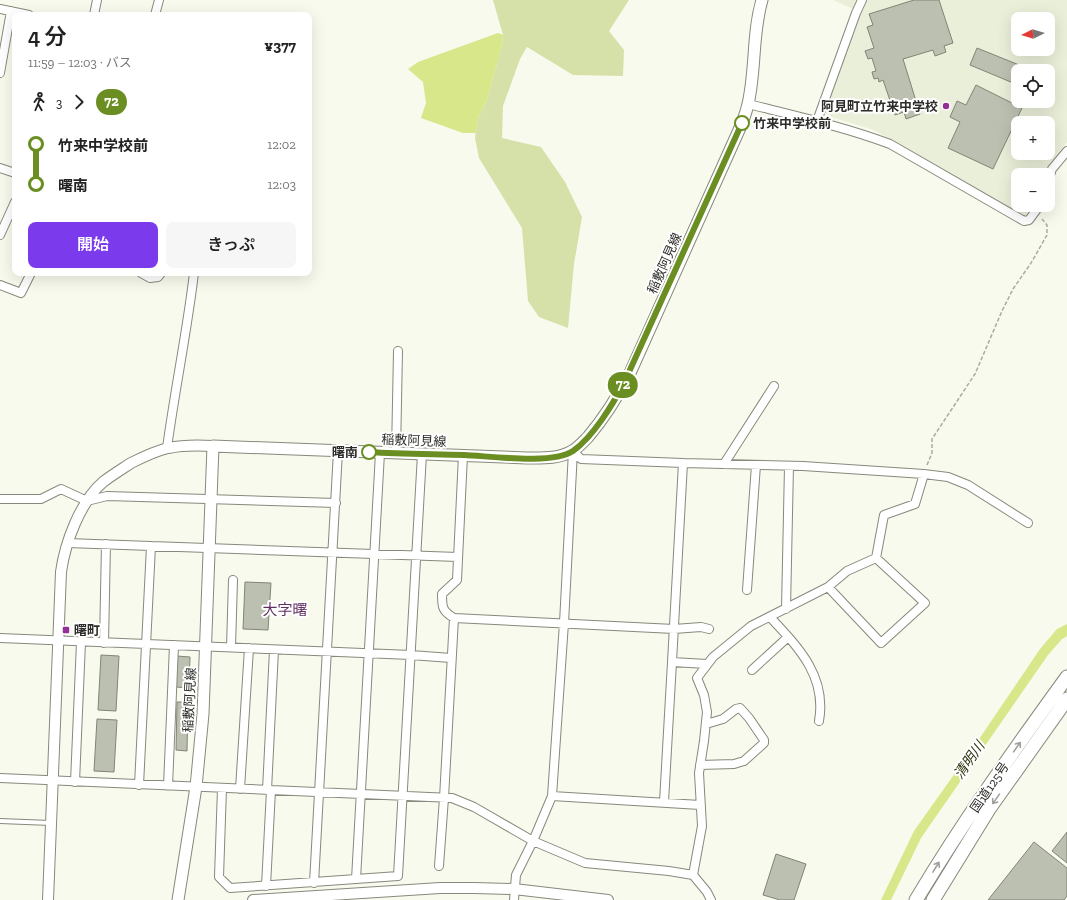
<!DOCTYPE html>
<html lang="ja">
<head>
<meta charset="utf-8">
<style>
  :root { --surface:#fff; --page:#f6f6f6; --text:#222; --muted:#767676; --accent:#7c3aed }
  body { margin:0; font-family:"Zilla Slab","Noto Sans JP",serif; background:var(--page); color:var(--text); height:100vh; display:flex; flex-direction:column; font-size:15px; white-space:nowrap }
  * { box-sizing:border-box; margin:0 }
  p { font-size:13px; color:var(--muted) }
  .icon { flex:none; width:22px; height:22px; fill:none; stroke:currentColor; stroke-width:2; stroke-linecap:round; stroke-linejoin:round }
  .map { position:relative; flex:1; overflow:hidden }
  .panel { position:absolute; left:12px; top:12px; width:300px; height:264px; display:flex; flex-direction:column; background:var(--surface); border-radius:8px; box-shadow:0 4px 16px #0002 }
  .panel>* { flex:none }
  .badge { padding:0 8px; border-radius:13px; font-size:14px; line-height:26px }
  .needle { width:26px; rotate:265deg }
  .tools { position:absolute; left:1011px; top:12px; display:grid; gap:8px }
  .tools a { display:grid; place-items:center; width:44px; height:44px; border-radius:8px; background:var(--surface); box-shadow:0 4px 16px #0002; font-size:20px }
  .map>.badge { position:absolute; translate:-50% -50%; box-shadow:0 0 0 2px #fff }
  .legs { display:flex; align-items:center; gap:6px; height:44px; padding:0 16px; font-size:13px }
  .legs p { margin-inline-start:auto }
  .headline { display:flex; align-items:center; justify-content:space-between; height:68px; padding:0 16px }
  h1 { font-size:22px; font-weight:600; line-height:30px }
  .action { display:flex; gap:8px; margin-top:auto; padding:8px 16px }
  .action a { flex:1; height:46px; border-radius:8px; background:var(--accent); color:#fff; font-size:16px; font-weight:600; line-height:46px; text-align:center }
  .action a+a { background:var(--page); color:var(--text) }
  ul { padding:0 16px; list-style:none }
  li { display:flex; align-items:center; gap:14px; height:40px; font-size:15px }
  li i { display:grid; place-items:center; width:6px; height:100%; margin:0 5px; background:currentColor }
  li i::after { content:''; width:10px; height:10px; margin:-5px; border:3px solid; border-radius:50%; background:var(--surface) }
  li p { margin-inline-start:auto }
  li:first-child i { background:linear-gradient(#0000 50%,currentColor 0) }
  li:last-child i { background:linear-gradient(currentColor 50%,#0000 0) }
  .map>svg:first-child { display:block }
  .built { fill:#eaefd9; fill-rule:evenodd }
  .green { fill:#d6e1a9 }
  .water { fill:#d7e78a }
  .building { fill:#bcc0b1; stroke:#818477 }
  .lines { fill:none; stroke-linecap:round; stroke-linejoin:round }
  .service-casing { stroke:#86897c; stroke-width:6 }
  .minor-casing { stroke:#86897c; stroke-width:10 }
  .tertiary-casing { stroke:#86897c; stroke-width:12 }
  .secondary-casing { stroke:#86897c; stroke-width:13 }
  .trunk-casing { stroke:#86897c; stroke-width:15 }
  .path { stroke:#aaaca2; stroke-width:1.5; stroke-dasharray:4 2; stroke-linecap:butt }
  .service { stroke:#fff; stroke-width:4 }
  .minor { stroke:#fff; stroke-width:8 }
  .tertiary { stroke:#fff; stroke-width:10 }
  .secondary { stroke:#fff; stroke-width:11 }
  .trunk { stroke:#fff; stroke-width:13 }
  .oneway { stroke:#a0a09e }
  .line-1-casing { stroke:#fff; stroke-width:9 }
  .line-1 { stroke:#6b8e23; stroke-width:6 }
  .poi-dot { fill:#932f95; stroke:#fff; stroke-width:1.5 }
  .stop-1-dot { fill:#fff; stroke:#6b8e23; stroke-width:2 }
  .labels { text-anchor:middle; stroke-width:4; stroke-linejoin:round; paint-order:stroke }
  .poi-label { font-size:13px; font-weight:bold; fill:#2c2d28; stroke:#fff; text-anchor:end }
  .stop-label { font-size:13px; font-weight:bold; fill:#2c2d28; stroke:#fff; text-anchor:start }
  .street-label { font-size:13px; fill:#2c2d28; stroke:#fff }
  .water-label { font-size:14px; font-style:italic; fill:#2d320a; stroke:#fff }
  .quarter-label { font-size:15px; fill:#623163; stroke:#fff }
</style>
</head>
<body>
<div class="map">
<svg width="1067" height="900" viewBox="0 0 1067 900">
  <rect width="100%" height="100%" fill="#f7faec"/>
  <path class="built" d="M833,0H1067V142L1047,167L1044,175H1018V205H1033L1025,216L1021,217L874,130L828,116L824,111L860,12ZM1018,19H1048V49H1018ZM1018,71H1048V101H1018ZM1018,123H1048V153H1018Z"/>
  <path class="green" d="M493,0H629L609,31L624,50L623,76L573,75L527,47L520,59L503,106L502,138L541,147L565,182L582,217L574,264L568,328L539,317L528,301L522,228L479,158L475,138L478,118L487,100L502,45L503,35Z"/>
  <path class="water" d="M498,33L503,35L502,45L487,100L478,118L476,133H463L421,118L426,103L423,82L408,69L418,62Z
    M1067,624V636L1062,639L1048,655L921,838L891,900H881L914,831L975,745L1040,649L1057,629Z"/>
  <path class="building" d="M914,0H939L953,43L944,46L946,52L935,56L933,50L903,59L920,114L906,119L904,112L895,115L883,80L879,82L878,78L874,79L872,72L876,71L872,58L868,59L865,51L874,48L867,27L873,25L869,14Z
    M977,48L1034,71H1018V85L970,65Z
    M976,85L1022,108L993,169L948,148L960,122L950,117L957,101L966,105Z
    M245,582L271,583L268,630L243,629Z
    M101,655L119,656L116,711L98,710Z
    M177,656L190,657L189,688L176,687Z
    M177,702H188L187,751L176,750Z
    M97,719L117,720L114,772L94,771Z
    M1067,832V863L1052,851Z
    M1034,842L1067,868V896L1064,900H988Z
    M776,854L806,864L794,900H780L763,895Z"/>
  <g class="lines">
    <g class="service-casing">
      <path id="service" d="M0,821L51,823"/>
    </g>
    <g class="minor-casing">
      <path id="minor" d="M0,9L29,15
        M94,15L97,0
        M155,15L159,0
        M0,73L11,11
        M748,104C796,116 845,127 890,144L1024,221L1029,220L1040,205
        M817,121L856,13L862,0
        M0,168L15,173
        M1048,181L1052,169L1067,151
        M0,235L15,202
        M141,273L150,278L158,277L161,273
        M0,285L21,293L31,273
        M167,448C175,389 187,332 194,273
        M573,451L581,459L683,463L803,466L924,474L948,477L968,485L1028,523
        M396,453L398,351
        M463,455L457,580L442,594C442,607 442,611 454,618L674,629L701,627L709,629
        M683,463L672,662L707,664
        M724,464L774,386
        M0,499H41L61,489L87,501L107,496L336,503
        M67,543L458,557
        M828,587L881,643L925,603L876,558
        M747,590L756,465
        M786,609L789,466
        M770,617C798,647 827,676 819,721
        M0,638L411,655L451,658
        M104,643L106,544
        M231,647L233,580
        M752,670L788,637
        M700,765L734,764L744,761L764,743V740L749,718L740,708L736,709L723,719L706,724
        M0,778L452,798L474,807L533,841L585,863L669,871L693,875L707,892L711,900
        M75,782L81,642
        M139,785L151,546
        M168,786L174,645
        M222,788L219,877L230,888L398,876L422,454
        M240,789L249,648
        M267,790L274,650
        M552,796L700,805
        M664,802L672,662
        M439,866L444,798L454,618
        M693,875L702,826L699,773L704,741L707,712L704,695L697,678L713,657L751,626L828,587L847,571L876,558L884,515L915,504L924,474
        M356,879L380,453
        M314,883L338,451
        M266,886L271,790
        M514,900L516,875L533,841L552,796L564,623L573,451"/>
    </g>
    <g class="tertiary-casing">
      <path id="tertiary" d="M48,900L61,572C65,543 80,502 103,482C112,475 122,469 131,463C143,457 155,451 168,448C183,445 198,445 213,446
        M253,900L440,888H474L514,889L608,900"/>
    </g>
    <g class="secondary-casing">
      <path id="secondary" d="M178,900L196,787L203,714L213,446L527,458C542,458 559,459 572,451C578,448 583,442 588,437C605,417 618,396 630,373L739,130C743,121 746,113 748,104C756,70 752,34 762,0"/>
    </g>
    <g class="trunk-casing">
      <path id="trunk" d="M916,900C962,823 1014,750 1067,677
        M933,900L989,809L1067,699"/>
    </g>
    <path class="path" d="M927,465L932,453V439L975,374L1002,311L1013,289L1031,263L1047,235V225L1042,219"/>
    <use href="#service" class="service"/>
    <use href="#minor" class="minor"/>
    <use href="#tertiary" class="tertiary"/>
    <use href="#secondary" class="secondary"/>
    <use href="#trunk" class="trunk"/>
  </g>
  <defs><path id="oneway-shaft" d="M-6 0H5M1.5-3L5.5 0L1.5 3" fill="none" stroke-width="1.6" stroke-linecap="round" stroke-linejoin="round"/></defs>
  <g class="oneway">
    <use href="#oneway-shaft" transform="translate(1017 747) rotate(-55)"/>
    <use href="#oneway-shaft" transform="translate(996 799) rotate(125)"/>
    <use href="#oneway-shaft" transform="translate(936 867) rotate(-58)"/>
  </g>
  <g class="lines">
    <g class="line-1-casing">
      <path id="line-1" d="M369,452C401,454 433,454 464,455C490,456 552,465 573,451C593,437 613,404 624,383L742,123"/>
    </g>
    <use href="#line-1" class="line-1"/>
  </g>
  <g class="poi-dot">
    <circle cx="946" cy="106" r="4"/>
    <rect x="62" y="626" width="8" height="8" rx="2"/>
  </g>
  <g class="stop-1-dot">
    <circle cx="742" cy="123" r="7"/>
    <circle cx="369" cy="452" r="7"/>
  </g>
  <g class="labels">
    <g class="poi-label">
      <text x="938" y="111">阿見町立竹来中学校</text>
      <text x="74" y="635" text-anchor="start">曙町</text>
    </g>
    <g class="stop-label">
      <text x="753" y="128">竹来中学校前</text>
      <text x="358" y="457" text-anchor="end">曙南</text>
    </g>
    <g class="street-label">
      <text transform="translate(664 263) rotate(-66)" y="5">稲敷阿見線</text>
      <text transform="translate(414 440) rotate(2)" y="5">稲敷阿見線</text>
      <text transform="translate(189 700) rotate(-87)" y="5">稲敷阿見線</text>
      <text transform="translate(989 787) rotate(-56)" y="5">国道125号</text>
    </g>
    <g class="water-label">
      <text transform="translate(969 760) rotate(-55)" y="5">清明川</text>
    </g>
    <g class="quarter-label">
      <text x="285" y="615">大字曙</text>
    </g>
  </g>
</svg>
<div class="tools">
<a><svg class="needle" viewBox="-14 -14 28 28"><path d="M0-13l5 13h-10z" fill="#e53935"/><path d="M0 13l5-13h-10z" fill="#767676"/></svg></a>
<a><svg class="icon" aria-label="locate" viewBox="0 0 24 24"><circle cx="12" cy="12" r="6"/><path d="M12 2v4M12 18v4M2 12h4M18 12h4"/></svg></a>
<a>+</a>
<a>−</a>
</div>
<b class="badge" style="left:623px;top:385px;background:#6b8e23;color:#fff">72</b>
<section class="panel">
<div class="headline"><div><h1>4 分</h1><p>11:59 – 12:03 · バス</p></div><b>¥377</b></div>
<div class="legs"><svg class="icon" aria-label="walk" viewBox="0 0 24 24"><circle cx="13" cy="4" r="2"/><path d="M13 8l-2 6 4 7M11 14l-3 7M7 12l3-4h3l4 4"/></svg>3<svg class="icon" aria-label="forward" viewBox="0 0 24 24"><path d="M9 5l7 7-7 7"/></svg><b class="badge" style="background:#6b8e23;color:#fff">72</b></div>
<ul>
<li><i style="color:#6b8e23"></i><b>竹来中学校前</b><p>12:02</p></li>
<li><i style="color:#6b8e23"></i><b>曙南</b><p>12:03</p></li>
</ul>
<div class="action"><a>開始</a><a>きっぷ</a></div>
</section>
</div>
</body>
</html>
